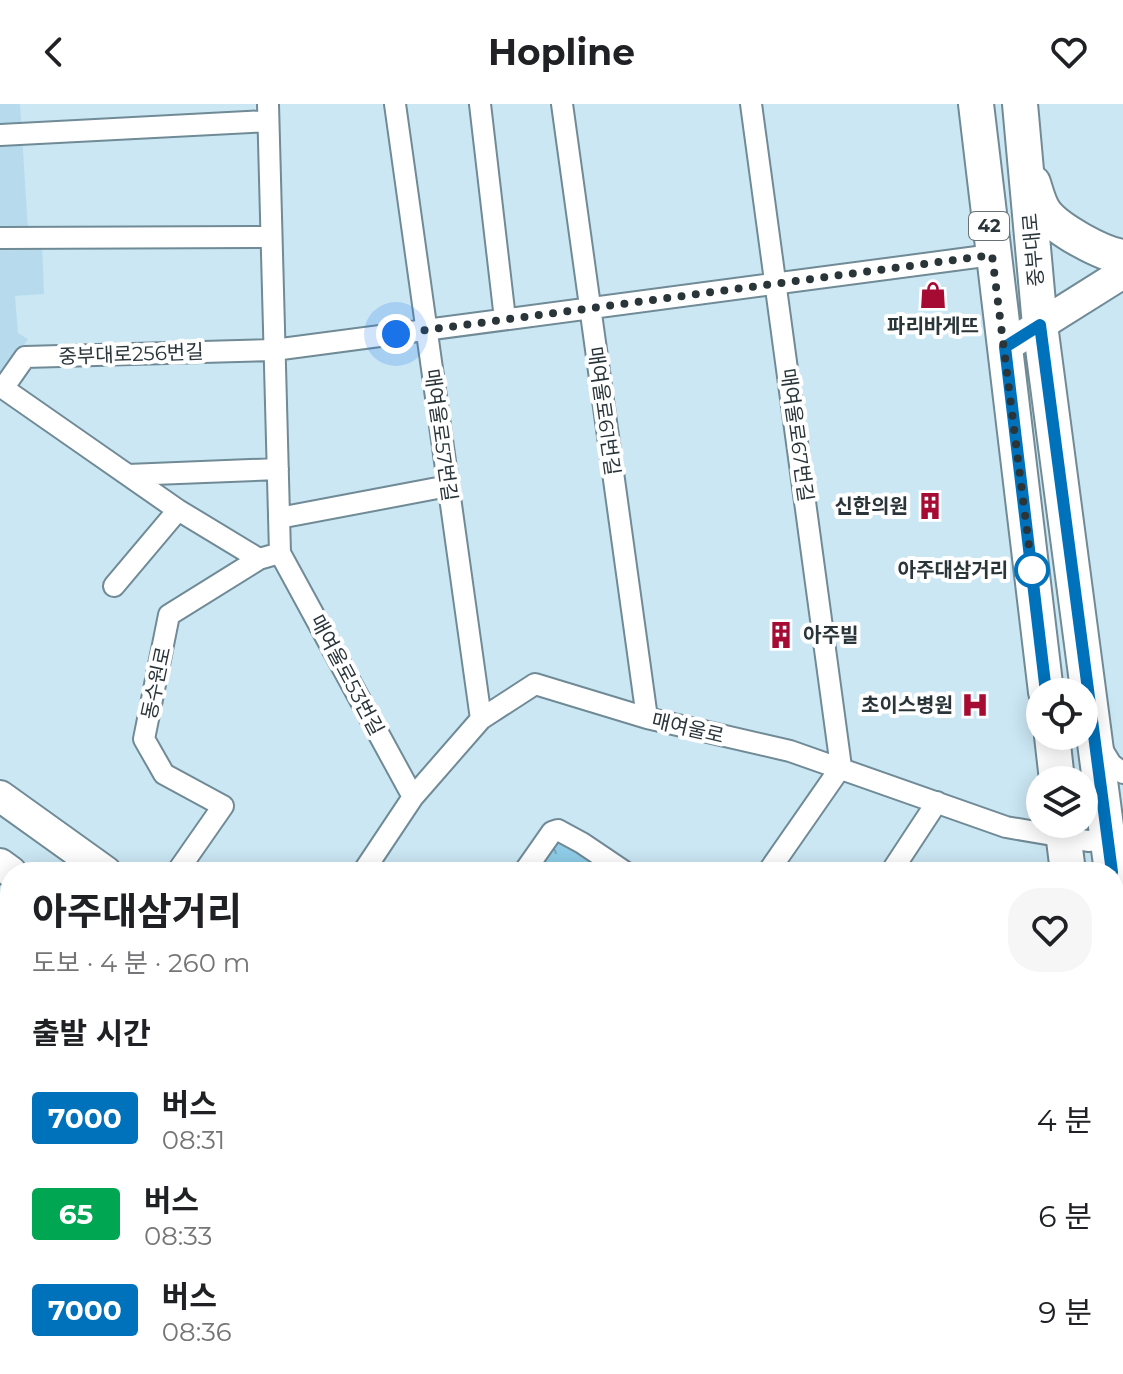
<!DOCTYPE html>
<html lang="ko">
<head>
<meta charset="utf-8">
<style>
  :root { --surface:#fff; --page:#f6f6f6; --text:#202124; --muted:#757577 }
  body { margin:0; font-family:Montserrat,"Noto Sans KR",sans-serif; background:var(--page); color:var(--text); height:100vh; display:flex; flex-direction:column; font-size:30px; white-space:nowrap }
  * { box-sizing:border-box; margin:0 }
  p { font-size:26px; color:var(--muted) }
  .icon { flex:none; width:44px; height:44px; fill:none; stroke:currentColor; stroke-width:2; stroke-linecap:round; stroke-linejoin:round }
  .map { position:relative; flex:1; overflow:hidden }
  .panel { position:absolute; left:0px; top:758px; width:1124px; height:512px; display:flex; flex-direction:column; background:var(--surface); border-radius:32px 32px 0 0; box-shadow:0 4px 20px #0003 }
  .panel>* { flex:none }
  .badge { padding:0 16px; border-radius:6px; font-size:28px; line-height:52px }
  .controls { position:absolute; left:1026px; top:574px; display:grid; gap:16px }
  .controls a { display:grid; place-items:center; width:72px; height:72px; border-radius:50%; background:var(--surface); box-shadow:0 4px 20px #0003; font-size:40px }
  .you { position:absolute; width:40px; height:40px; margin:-20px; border:6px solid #fff; border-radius:50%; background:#1a73e8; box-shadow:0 0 0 12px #1a73e833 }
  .map>.badge { position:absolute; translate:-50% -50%; box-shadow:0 0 0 4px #fff }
  h2 { padding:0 32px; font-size:30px; line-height:72px }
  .round { display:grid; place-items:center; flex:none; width:84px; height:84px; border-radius:32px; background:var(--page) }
  .overview { display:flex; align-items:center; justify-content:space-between; height:136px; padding:0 32px }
  h1 { font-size:38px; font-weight:700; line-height:60px }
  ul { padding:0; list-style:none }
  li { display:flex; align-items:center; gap:24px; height:96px; padding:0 32px }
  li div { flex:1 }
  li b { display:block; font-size:30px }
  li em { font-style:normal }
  li .badge { min-width:88px; font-weight:700; text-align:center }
  header { display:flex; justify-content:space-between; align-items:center; height:104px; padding:0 32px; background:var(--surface); font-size:36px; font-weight:700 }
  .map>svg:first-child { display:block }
  .built { fill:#b7dbec }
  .park { fill:url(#park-crowns) }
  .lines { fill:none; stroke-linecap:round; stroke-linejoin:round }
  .secondary-tunnel { stroke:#abc3cf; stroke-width:30; stroke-dasharray:30 15; stroke-linecap:butt }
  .street-casing { stroke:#708a96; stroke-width:24 }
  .secondary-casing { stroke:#708a96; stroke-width:34 }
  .primary-casing { stroke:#708a96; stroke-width:38 }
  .street { stroke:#fff; stroke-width:20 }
  .secondary { stroke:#fff; stroke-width:30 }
  .primary { stroke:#fff; stroke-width:34 }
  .line-casing { stroke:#fff; stroke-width:18 }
  .line { stroke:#0072bc; stroke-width:12 }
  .walk { stroke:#2a353a; stroke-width:8; stroke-dasharray:0 14.4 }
  .stop-dot { fill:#fff; stroke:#0072bc; stroke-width:4 }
  .labels { text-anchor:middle; stroke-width:8; stroke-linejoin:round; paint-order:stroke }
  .shield { fill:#fff; stroke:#6a7275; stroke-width:2 }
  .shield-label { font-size:18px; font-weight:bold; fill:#2a353a }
  .street-label { font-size:20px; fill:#2a353a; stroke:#fff }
  .poi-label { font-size:20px; font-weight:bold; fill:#2a353a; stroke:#fff; text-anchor:end }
  .stop-label { font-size:20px; font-weight:bold; fill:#2a353a; stroke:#fff; text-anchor:end }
</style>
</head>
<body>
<header><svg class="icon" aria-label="back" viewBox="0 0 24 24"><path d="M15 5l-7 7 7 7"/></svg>Hopline<svg class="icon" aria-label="heart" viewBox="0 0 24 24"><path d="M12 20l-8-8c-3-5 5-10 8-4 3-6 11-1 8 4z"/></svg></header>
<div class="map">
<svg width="1123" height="1270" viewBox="0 0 1123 1270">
  <defs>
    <pattern id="park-crowns" width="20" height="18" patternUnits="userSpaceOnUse" patternTransform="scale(2)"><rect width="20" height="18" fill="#8fcde8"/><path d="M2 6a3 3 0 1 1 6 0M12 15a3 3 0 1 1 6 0" fill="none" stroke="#75a7bd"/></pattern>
  </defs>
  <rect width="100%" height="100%" fill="#cbe7f4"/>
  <path class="built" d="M0,0H20L29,141H42L44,190L15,192L18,229L28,235L0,279Z"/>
  <path class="park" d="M559,732L608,768H528Z"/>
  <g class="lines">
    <path class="secondary-tunnel" d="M743,1260L756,1270"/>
    <g class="street-casing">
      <path id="street" d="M268,0L280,449L413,693
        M395,0L481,615
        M480,0L505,215
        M562,0L647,614
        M751,0L841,663L768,768
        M0,31L268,17
        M0,134L271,133
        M0,282L178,406L259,455
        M4,283L25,253L274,246L992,151
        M128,371L278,365
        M279,414L448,382
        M114,482L178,406
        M1100,642L1111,660L1123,669
        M177,768L223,702L164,670L144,635L169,511L259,455L280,449
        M363,768L413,693L481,615L535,580L647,614L790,647L1006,723L1088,737L1118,734
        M524,768L552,728L558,726L582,739L625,768
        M891,768L937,698
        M383,1260L397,1270
        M11,1270L17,1260
        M130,1270L137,1260
        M247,1270L254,1260"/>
    </g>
    <g class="secondary-casing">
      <path id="secondary" d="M1005,243L1123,169
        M0,692L106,768
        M0,760L11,768
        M716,1260L731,1270
        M821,1260L835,1270"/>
    </g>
    <g class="primary-casing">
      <path id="primary" d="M976,0L1046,588
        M1020,0L1040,221L1112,768
        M1033,79C1036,88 1039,101 1045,109C1058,126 1102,150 1123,153
        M1052,632L1057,676
        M1062,720L1068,768
        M1114,783L1123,865
        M1114,1106L1123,1183"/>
    </g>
    <use href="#street" class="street"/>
    <use href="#secondary" class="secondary"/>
    <use href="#primary" class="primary"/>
  </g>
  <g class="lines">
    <g class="line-casing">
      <path id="line" d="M1046,588L1005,243L1040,221L1112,768"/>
    </g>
    <use href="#line" class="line"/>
    <path class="walk" d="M396,230L992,151L1032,466"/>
  </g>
  <defs>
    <g id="shop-bare" transform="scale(2.16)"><path d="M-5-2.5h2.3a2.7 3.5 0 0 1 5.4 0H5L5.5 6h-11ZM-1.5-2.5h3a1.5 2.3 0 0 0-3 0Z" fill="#a60b33" stroke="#fff" stroke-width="2.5" paint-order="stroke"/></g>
    <g id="building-bare" transform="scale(2.16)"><path d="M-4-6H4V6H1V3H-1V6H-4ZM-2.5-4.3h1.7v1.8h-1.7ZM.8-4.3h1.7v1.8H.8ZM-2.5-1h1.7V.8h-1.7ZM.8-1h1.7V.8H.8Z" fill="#a60b33" stroke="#fff" stroke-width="2.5" paint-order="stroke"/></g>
    <g id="hospital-bare" transform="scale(2.16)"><path d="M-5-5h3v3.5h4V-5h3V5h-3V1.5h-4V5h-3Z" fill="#a60b33" stroke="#fff" stroke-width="2.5" paint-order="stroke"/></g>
  </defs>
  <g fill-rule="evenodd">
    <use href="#shop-bare" x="933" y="191"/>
    <use href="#building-bare" x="930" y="402"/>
    <use href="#building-bare" x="781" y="531"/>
    <use href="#hospital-bare" x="975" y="601"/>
  </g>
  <circle class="stop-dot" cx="1032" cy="466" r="16"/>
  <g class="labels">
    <rect class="shield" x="969" y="108" width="40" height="28" rx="6"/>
    <g class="shield-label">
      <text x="989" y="128">42</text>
    </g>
    <g class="street-label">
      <text transform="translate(1033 146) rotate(-95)" y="7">중부대로</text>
      <text transform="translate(131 250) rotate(-2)" y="7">중부대로256번길</text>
      <text transform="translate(604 307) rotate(82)" y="7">매여울로61번길</text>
      <text transform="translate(441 331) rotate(82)" y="7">매여울로57번길</text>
      <text transform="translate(797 331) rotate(82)" y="7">매여울로67번길</text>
      <text transform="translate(347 571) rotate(62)" y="7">매여울로53번길</text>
      <text transform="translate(156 579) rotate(-78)" y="7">동수원로</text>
      <text transform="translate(688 624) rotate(13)" y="7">매여울로</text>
    </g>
    <g class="poi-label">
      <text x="933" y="229" text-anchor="middle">파리바게뜨</text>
      <text x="908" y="409">신한의원</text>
      <text x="803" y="538" text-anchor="start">아주빌</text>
      <text x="953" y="608">초이스병원</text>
    </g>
    <g class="stop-label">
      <text x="1008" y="473">아주대삼거리</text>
    </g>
  </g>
</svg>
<div class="controls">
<a><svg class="icon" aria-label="locate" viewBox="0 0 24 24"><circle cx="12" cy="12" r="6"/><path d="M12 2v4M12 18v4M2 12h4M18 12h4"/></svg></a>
<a><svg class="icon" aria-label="layers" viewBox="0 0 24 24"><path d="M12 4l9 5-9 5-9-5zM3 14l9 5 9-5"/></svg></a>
</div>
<div class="you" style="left:396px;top:230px"></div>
<section class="panel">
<div class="overview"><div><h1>아주대삼거리</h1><p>도보 · 4 분 · 260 m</p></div><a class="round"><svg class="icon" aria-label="heart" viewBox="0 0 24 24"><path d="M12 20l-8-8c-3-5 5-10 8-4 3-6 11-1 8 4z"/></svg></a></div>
<h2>출발 시간</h2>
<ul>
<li><span class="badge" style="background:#0072bc;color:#fff">7000</span><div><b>버스</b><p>08:31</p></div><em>4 분</em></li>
<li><span class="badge" style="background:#00a651;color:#fff">65</span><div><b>버스</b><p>08:33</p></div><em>6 분</em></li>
<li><span class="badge" style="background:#0072bc;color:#fff">7000</span><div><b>버스</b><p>08:36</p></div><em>9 분</em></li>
</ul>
</section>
</div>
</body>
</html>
